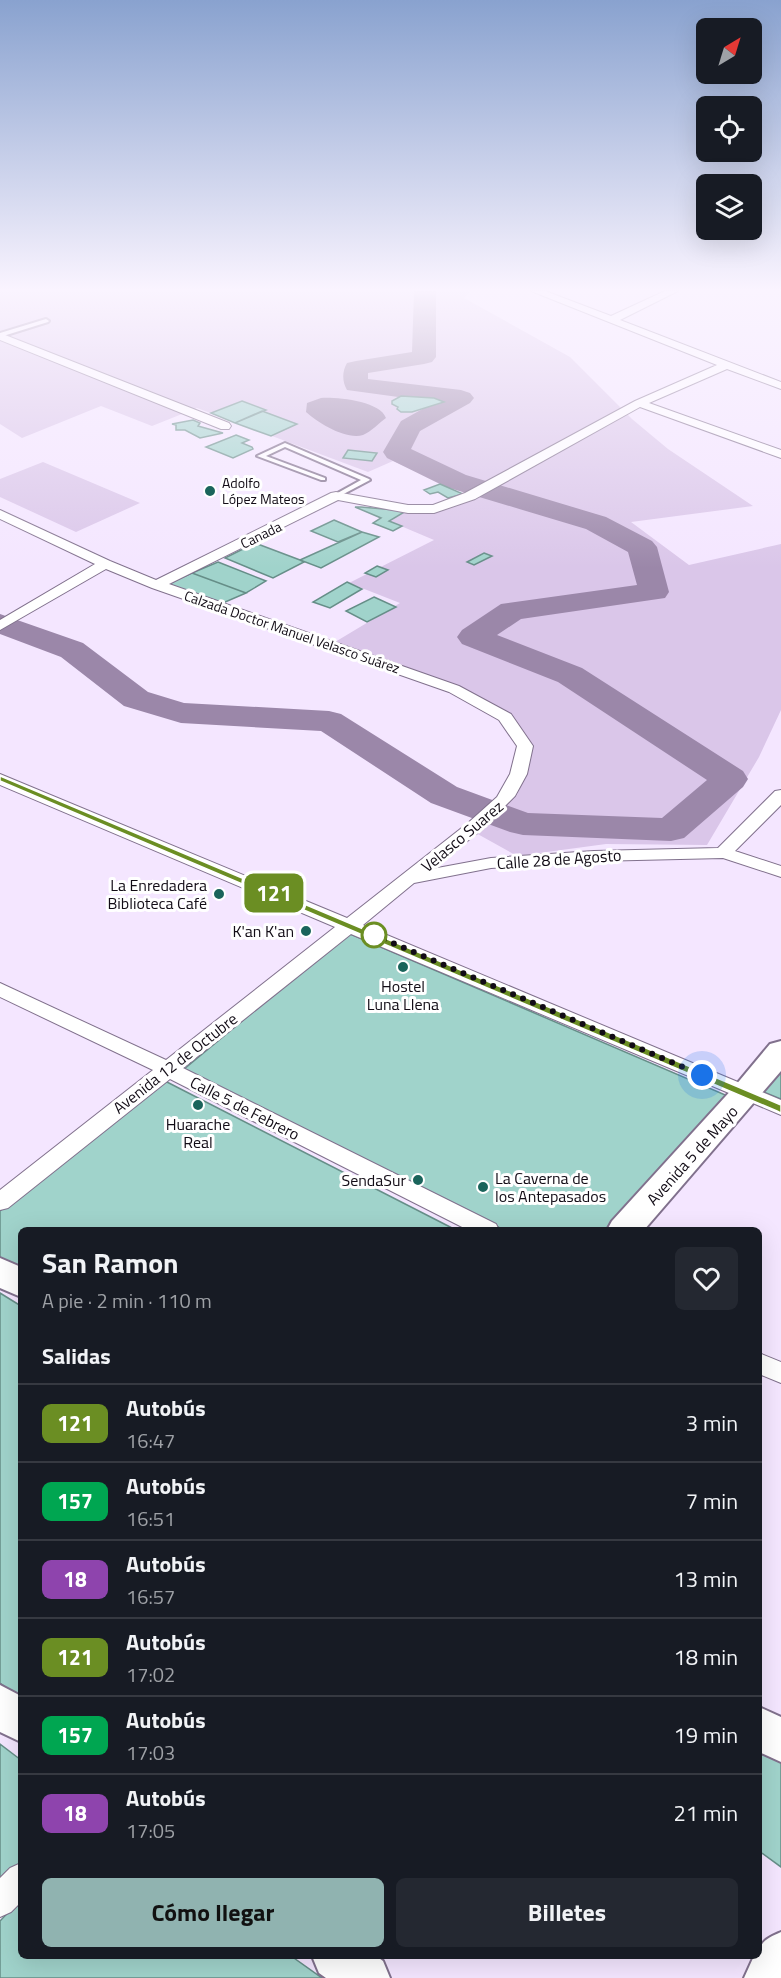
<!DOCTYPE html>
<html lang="es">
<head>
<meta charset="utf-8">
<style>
  :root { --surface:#171b24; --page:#242831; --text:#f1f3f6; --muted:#9ea1a6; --line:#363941; --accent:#90b3b0 }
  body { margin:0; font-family:"Titillium Web",sans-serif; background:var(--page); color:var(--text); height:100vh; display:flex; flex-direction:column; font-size:22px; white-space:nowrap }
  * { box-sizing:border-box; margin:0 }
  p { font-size:20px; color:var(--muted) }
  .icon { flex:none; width:33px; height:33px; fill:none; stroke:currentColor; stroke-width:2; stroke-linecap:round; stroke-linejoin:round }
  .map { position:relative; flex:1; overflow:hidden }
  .details { position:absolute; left:18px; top:1227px; width:744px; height:732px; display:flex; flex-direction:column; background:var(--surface); border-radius:9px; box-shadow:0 6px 24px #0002 }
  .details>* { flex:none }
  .badge { padding:0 12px; border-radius:9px; font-size:21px; line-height:39px }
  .needle { width:39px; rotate:38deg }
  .fabs { position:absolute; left:696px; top:18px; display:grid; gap:12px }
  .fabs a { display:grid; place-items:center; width:66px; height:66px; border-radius:9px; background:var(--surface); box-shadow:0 6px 24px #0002; font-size:30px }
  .you { position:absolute; width:30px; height:30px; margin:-15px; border:4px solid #fff; border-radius:50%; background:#1a73e8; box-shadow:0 0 0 9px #1a73e833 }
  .map>.badge { position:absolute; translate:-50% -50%; box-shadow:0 0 0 3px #fff }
  h2 { padding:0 24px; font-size:22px; line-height:54px }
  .round { display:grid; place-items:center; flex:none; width:63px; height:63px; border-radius:9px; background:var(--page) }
  .headline { display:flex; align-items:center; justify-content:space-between; height:102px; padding:0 24px }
  h1 { font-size:28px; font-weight:700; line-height:45px }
  .button { display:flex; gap:12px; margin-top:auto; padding:12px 24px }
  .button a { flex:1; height:69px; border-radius:9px; background:var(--accent); color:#111; font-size:24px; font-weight:700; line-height:69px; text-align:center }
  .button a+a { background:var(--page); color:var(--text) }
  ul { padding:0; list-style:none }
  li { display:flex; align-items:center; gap:18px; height:78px; padding:0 24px; border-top:2px solid var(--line) }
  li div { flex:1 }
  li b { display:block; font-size:22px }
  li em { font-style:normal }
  li .badge { min-width:66px; font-weight:700; text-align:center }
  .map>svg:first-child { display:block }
  .green { fill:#dac6e9 }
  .water { fill:#9b87a9 }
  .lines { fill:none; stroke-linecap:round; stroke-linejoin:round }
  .river { fill:#9b87a9; fill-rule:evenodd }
  .building { fill:#a0d3cb; stroke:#668e88; stroke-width:1.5 }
  .lane-casing { stroke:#81718d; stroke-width:4 }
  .street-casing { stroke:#81718d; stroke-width:2 }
  .secondary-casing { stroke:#81718d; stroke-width:4 }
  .lane { fill:#fff; fill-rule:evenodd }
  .street { fill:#fff; fill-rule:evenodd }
  .secondary { fill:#fff; fill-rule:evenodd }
  .line { fill:#6b8e23; stroke:#fff; stroke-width:1.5 }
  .walk { stroke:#120c16; stroke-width:6; stroke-dasharray:0 10.8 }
  .poi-dot { fill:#1a645b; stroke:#fff; stroke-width:2 }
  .stop-dot { fill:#fff; stroke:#6b8e23; stroke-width:3 }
  .labels { text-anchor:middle; stroke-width:6; stroke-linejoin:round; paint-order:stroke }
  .far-poi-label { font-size:14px; fill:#120c16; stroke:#fff; text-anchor:start }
  .far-street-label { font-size:14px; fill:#120c16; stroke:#fff }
  .street-label { font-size:16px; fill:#120c16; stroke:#fff }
  .poi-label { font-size:16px; fill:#120c16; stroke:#fff; text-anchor:end }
</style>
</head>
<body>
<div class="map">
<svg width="781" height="1978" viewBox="0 0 781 1978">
  <rect width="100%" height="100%" fill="#f4e6ff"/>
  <path class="green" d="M0,291H471L464,298L570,357L632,419L668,449L753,506L631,522L689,565L781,544V710L759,757L707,845L606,844L517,856L474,832L517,795L528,770L530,746L509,716L456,687L330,645L400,603L349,583L434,540L389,521L406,511H441L477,497L393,461L368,472L197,408L152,426L101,406L22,438L0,424Z
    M43,462L140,503L76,532L0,497V479Z"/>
  <path class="water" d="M321,398C337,397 380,401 386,418C379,423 371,432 363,435C346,440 318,423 306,412L307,403Z"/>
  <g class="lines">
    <path class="river" d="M414,291H436V357L432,362L424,364L368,373V379L461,390L470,393L474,398L470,403L420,431L411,449L466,475L606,517L652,541L657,547L669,592L665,598L521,619L497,635L582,668L743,771L748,779L743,787L684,838L671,841L523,835L510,832L431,803L321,731L181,723L124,706L61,657L0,634V614L83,643L148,692L184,703L329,711L341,714L457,787L528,813L662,818L707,780L558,682L462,644L457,637L462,630L501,604L637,585L628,552L586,529L446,487L387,458L383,452L401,421L435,402L347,390C342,382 342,371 347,363L356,361L412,352Z"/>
  </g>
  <path class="building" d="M401,396L434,398L444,402L412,412H401L397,409L398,407L392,404V401Z
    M242,401L266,410L235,423L211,413Z
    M262,411L297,424L271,436L235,423Z
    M193,420L200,423L198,426L223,433L200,438L185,430H176V425L172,424Z
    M236,435L249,440L242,443L252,447L253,449L233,458L206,447Z
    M348,450L377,453L372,461L343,458Z
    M440,484L463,494L448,498L438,492L430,494L424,490Z
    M355,507H361L406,511L389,521L402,526L393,531L373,523L381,518Z
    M334,520L362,532L338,542L311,531Z
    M362,532L379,537L321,568L300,560Z
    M255,543L300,560L304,562L273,578L225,558Z
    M484,553L492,556L474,565L467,562Z
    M218,562L266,581L246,593L192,573Z
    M377,566L388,570L376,577L365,573Z
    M192,573L246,593L223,603L167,584Z
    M347,582L362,589L330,608L313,602Z
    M374,597L396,607L367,622L346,611Z
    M348,933L730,1097L608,1230H504L183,1070Z
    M781,1064V1099L759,1090Z
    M165,1081L456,1230H21V1275L0,1263V1211Z
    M0,1293L21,1306V1698L0,1683Z
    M0,1744L21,1760V1870L0,1893Z
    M765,1749L781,1760V1867L759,1851V1760Z
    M21,1899V1956H291L322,1978H0V1921Z"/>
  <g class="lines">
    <g class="lane-casing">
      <path id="lane" d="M46,319L49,321L48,322L0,337V333Z
        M285,443L369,479L370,480L336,498L333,496L334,495L361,480L285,447L266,456L325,478V480H321L257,456Z"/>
    </g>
    <g class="street-casing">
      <path id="street" d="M531,291H545L611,316L665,291H678L620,320L781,382V389L727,369L649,403L781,450V458L640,407L475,499L434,513H408L338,500L169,584L459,686L511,714L533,746L527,774L515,796L480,831L432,869L491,858L594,851L718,848L775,791L781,790V805L735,851L781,866V877L723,858L594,861L491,868L414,883L363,925L781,1100V1115L351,934L183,1068L496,1224L499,1230H468L170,1079L8,1208L0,1210V1190L153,1070L0,997V983L166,1060L335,927L0,785V774L347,918L468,823L497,797L510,774L517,746L499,720L449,692L152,588L106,569L0,630V620L95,564L0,519V510L110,561L156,580L331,493L336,492L408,505H433L465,493L635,401L717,365Z
        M0,333L229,423L231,426L229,429H221L0,340Z
        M759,1353L781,1362V1383L759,1374Z
        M21,1863V1902L11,1912L0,1917V1878L10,1868Z"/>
    </g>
    <g class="secondary-casing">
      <path id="secondary" d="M781,1041V1071L644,1230H607L612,1221L735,1086L770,1044Z
        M0,1258L21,1267V1297L0,1288Z
        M0,1685L21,1696V1742L0,1732Z
        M759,1707L781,1717V1762L759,1752Z
        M781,1932V1978H744L754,1956H759C759,1941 768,1938 781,1932Z
        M312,1956H376L383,1961L390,1978H326L319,1973Z"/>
    </g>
    <use href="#lane" class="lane"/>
    <use href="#street" class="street"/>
    <use href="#secondary" class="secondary"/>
  </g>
  <linearGradient id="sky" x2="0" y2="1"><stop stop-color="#89a2cf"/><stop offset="0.51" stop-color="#faf4ff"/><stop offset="1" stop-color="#faf4ff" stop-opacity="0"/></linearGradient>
  <rect width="781" height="568" fill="url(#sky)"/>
  <path class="line" d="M0,776L781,1105V1113L777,1111L0,781Z"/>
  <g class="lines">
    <path class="walk" d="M374,935L702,1075"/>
  </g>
  <g class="poi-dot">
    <circle cx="210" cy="491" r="6"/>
    <circle cx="219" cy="894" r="6"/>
    <circle cx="306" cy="931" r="6"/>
    <circle cx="403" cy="967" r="6"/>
    <circle cx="198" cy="1105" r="6"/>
    <circle cx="418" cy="1180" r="6"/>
    <circle cx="483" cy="1187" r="6"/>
  </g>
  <circle class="stop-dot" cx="374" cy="935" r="12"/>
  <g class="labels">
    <g class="far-poi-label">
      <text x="222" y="488">Adolfo<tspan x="222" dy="16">López Mateos</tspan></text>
    </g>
    <g class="far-street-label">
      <text transform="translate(261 535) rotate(-26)" y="5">Canada</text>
      <text transform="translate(292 632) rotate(19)" y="5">Calzada Doctor Manuel Velasco Suárez</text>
    </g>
    <g class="street-label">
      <text transform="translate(462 836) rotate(-40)" y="6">Velasco Suarez</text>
      <text transform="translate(559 859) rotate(-4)" y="6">Calle 28 de Agosto</text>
      <text transform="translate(175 1063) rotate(-38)" y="6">Avenida 12 de Octubre</text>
      <text transform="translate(245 1108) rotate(27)" y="6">Calle 5 de Febrero</text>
      <text transform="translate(692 1155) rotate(-48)" y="6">Avenida 5 de Mayo</text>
    </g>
    <g class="poi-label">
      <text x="207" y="891">La Enredadera<tspan x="207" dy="18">Biblioteca Café</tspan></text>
      <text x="294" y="937">K'an K'an</text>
      <text x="403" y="992" text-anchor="middle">Hostel<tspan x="403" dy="18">Luna Llena</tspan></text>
      <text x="198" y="1130" text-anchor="middle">Huarache<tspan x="198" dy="18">Real</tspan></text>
      <text x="495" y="1184" text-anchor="start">La Caverna de<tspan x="495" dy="18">los Antepasados</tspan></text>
      <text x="406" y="1186">SendaSur</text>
    </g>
  </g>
</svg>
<div class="fabs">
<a><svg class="needle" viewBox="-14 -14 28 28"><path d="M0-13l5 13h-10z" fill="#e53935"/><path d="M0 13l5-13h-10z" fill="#9ea1a6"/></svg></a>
<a><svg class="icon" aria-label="locate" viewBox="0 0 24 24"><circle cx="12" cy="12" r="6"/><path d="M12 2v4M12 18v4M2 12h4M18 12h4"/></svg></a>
<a><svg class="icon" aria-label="layers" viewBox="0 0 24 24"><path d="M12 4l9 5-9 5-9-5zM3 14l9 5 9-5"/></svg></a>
</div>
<div class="you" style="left:702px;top:1075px"></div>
<b class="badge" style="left:274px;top:893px;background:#6b8e23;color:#fff">121</b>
<section class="details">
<div class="headline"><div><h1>San Ramon</h1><p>A pie · 2 min · 110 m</p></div><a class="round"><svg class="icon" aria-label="heart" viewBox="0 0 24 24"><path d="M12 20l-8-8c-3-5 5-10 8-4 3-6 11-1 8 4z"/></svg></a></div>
<h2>Salidas</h2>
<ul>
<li><span class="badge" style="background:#6b8e23;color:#fff">121</span><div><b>Autobús</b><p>16:47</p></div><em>3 min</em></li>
<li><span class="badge" style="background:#00a651;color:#fff">157</span><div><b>Autobús</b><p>16:51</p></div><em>7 min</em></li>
<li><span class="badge" style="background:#8e44ad;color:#fff">18</span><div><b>Autobús</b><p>16:57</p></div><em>13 min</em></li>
<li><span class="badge" style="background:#6b8e23;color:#fff">121</span><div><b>Autobús</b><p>17:02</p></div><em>18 min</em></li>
<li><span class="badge" style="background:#00a651;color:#fff">157</span><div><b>Autobús</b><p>17:03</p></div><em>19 min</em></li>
<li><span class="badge" style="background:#8e44ad;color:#fff">18</span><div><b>Autobús</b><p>17:05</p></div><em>21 min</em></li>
</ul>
<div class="button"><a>Cómo llegar</a><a>Billetes</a></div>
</section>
</div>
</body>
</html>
